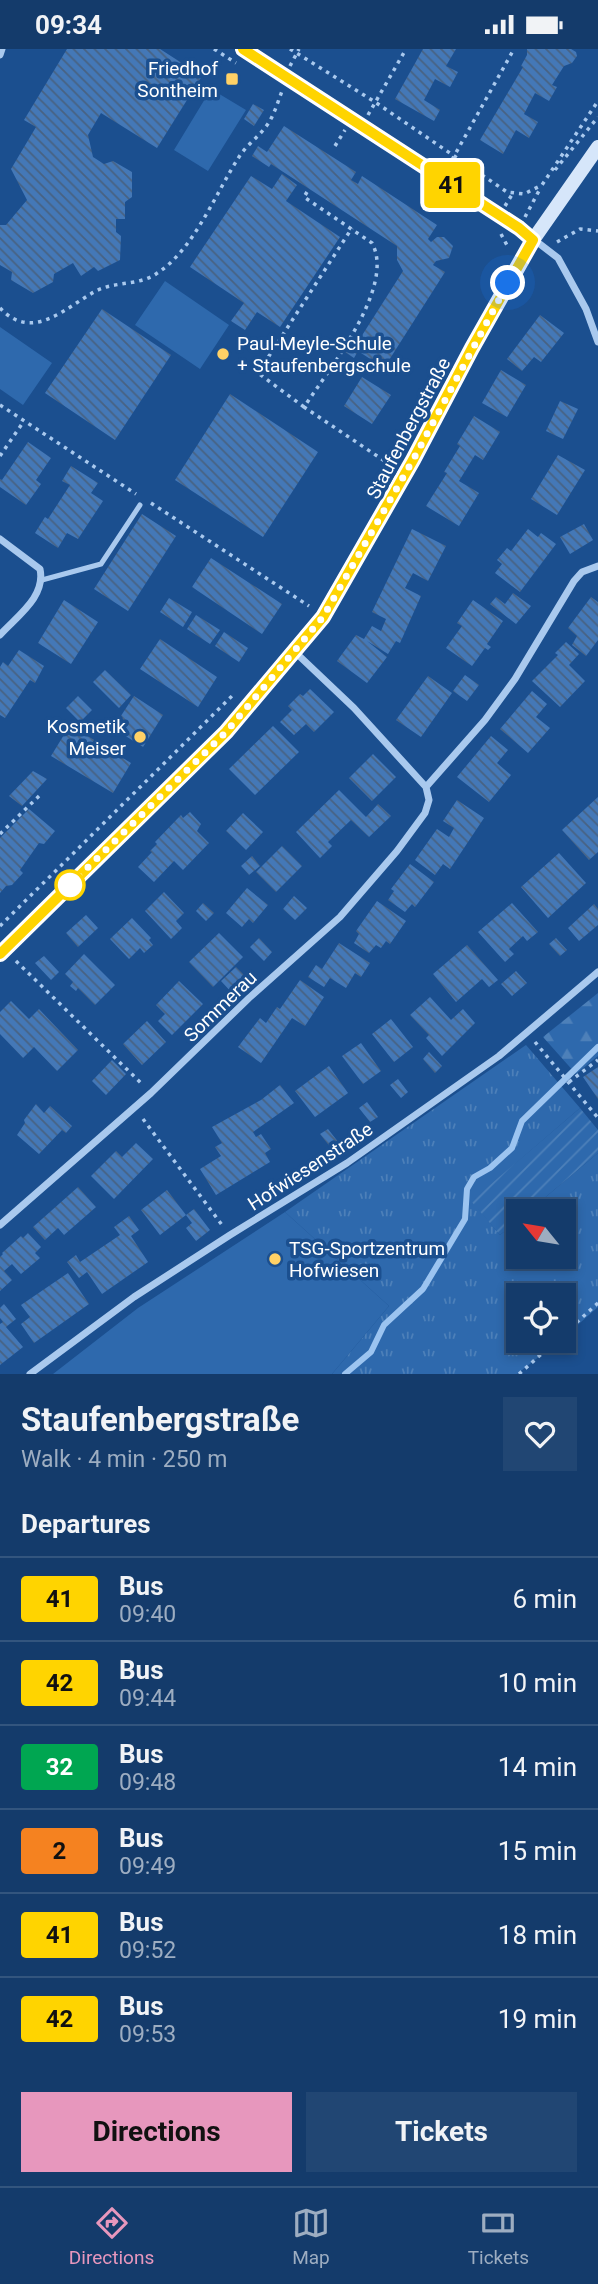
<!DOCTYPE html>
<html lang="en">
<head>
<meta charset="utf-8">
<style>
  :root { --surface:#143b6b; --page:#214673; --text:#f1f3f6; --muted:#9dadc1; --line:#33557e; --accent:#e797bd }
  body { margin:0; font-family:Roboto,sans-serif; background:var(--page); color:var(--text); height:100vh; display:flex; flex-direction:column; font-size:26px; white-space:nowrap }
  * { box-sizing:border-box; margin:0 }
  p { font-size:23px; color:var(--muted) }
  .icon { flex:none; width:38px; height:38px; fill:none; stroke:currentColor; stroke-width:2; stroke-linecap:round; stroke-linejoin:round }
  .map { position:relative; height:1325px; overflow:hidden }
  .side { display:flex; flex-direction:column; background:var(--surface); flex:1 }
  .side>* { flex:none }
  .badge { padding:0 14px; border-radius:5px; font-size:24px; line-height:46px }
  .needle { width:46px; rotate:300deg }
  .buttons { position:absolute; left:506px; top:1150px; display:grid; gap:14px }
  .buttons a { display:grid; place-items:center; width:70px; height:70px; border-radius:0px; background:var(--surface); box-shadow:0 4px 10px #0003,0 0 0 2px var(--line); font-size:35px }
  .you { position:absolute; width:35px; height:35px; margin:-18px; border:5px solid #fff; border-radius:50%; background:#1a73e8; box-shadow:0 0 0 10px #1a73e833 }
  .map>.badge { position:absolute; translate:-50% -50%; box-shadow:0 0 0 4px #fff }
  h2 { padding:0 21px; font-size:26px; line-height:63px }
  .round { display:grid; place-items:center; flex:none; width:74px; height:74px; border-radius:0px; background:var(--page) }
  .headline { display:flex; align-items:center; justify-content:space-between; height:119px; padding:0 21px }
  h1 { font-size:33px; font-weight:700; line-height:52px }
  .action { display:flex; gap:14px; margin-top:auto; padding:14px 21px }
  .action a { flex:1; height:80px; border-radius:0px; background:var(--accent); color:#111; font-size:28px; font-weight:700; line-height:80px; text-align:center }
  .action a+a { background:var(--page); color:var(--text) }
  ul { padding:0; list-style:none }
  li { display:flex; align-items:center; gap:21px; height:84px; padding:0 21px; border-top:2px solid var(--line) }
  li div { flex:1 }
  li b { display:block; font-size:26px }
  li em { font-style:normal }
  li .badge { min-width:77px; font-weight:700; text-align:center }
  .status { display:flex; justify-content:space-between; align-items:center; height:49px; padding:0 35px; background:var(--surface); direction:ltr }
  .status svg { height:19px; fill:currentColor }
  .menu { display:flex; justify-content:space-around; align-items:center; height:98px; border-top:2px solid var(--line); background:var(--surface); font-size:19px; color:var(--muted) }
  .menu a { display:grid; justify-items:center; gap:4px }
  .menu .current { color:var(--accent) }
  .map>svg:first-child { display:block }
  .grass { fill:url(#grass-tufts) }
  .forest { fill:url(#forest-firs) }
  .park { fill:#2e69ad }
  .garden { fill:url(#garden-furrows) }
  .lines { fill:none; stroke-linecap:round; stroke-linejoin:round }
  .stream { stroke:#9cc4f0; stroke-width:6 }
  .building { fill:url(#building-back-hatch) }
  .path { stroke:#a9c9ee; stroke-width:3.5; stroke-dasharray:3.5 5; stroke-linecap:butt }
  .lane { stroke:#a9c9ee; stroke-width:5 }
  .street { stroke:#a9c9ee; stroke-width:7 }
  .secondary { stroke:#d6e6fa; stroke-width:14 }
  .line-casing { stroke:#fff; stroke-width:16 }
  .line { stroke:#ffd400; stroke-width:10 }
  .walk { stroke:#fff; stroke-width:7; stroke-dasharray:0 12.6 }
  .poi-dot { fill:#ffd166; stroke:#1b4f8f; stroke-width:2.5 }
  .stop-dot { fill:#fff; stroke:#ffd400; stroke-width:3.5 }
  .labels { text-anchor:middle; stroke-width:7; stroke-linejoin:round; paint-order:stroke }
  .poi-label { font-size:19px; fill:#fff; stroke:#1b4f8f; text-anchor:end }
  .street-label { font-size:19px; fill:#fff; stroke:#1b4f8f }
</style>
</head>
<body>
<div class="status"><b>09:34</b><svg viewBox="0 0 49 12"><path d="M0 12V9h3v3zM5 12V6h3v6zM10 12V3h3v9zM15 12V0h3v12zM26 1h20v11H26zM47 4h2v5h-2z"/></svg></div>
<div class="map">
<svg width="598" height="1325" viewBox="0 0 598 1325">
  <defs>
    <pattern id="grass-tufts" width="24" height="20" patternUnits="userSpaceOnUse" patternTransform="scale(1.75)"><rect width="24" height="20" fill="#2e69ad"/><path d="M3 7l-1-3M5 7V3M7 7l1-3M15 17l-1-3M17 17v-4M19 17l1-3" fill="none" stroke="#4d80b9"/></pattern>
    <pattern id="forest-firs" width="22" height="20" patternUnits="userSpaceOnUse" patternTransform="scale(1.75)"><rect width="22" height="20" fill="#2e69ad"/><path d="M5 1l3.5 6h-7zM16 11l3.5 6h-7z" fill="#4d80b9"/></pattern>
    <pattern id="garden-furrows" width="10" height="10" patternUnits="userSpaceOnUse" patternTransform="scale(1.75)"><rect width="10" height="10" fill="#2e69ad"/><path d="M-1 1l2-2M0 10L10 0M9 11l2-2" fill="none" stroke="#4d80b9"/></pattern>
    <pattern id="building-back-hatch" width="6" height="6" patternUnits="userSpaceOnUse" patternTransform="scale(1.75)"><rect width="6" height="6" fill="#4478b7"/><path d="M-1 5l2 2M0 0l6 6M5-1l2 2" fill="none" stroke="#486282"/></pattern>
  </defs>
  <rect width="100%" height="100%" fill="#1b4f8f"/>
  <path class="grass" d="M526,996L580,1059L472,1152L500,1186L518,1171V1208H564V1162H529L598,1104V1258L564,1288V1246H518V1292H559L517,1325H332L389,1257L285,1163Z"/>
  <path class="forest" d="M598,944V1007L576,1025L543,988Z"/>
  <path class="park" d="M211,40L246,61L208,122L174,101Z
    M165,232L229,276L200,320L135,276Z
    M0,278L52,314L23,356L0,340Z
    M285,1163L389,1257L332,1325H53L138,1259Z"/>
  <path class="garden" d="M580,1059L598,1081V1104L529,1162H518V1171L500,1186L471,1152Z"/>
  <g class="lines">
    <path class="stream" d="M345,1325L371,1303L384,1276L423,1240L465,1170L467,1140L474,1128L490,1119L512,1099L522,1072L598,998"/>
  </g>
  <path class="building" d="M67,0H160L202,27L157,99L101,64L88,86L93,108L104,115L113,112L132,123V148L125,153V170H116V183L121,187L120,211L98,222L94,218L81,227L73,214L54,225L53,233L33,244L11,231L12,223L0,216V176H6L27,151L11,120L36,78L24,71Z
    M423,0H456L446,17L458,23L450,38L435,30L424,51L440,61L434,72L395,50Z
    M527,0H571L576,3L577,7L572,14L564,17L552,36L557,38L549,52L535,44L524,65L538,73L529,89L516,81L503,105L480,91L523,18L521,17L527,6Z
    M253,55L264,61L254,77L244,70Z
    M284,77L356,123L351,131L358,135L362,127L437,176L428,190L431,193L437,188H444L453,197L449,209L436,212L433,216L445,223L384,319L358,302L354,309L345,303L357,285L361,288L403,222L397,211V197L271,115L269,118L252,107L258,97L267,103Z
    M282,125L297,136L286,152L340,188L280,278L257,263L245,281L231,272L244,254L190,218L251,127L272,140Z
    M102,260L171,306L115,391L45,344Z
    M540,266L564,284L541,313L534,308L522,322L507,310Z
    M501,321L526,336L507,368L482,354Z
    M362,328L391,346L372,375L344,357Z
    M230,345L318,403L263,488L175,431Z
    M560,352L578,360L563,390L546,382Z
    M474,367L500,383L483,411L475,406L459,432L479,444L459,477L426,457L447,424L444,423L460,397L457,395Z
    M28,393L51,409L36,431L41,435L26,456L0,438V430L2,431Z
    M558,406L585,421L557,466L531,450Z
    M71,417L98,434L91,444L103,452L78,490L67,484L58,499L35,484L45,468L48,470L70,436L62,432Z
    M142,465L176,487L128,562L94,540Z
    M584,475L593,491L570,505L560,488Z
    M412,480L446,497L428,532L413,524L405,539L421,547L400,594L396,592L388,605L367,592L387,608L367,634L337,612L356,586L364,590L372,577L381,582L386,570L372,563Z
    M528,480L538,488L541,484L556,495L520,543L495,524L502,515L497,511L507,499L511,502Z
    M211,509L282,555L262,585L192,538Z
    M513,544L531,557L516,575L490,555L496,548L505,555Z
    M591,548L598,553V591L586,607L572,596L577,587L568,579Z
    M169,549L192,563L183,578L160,563Z
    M64,551L98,573L71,615L38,594Z
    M473,551L503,572L487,595L491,598L488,601L485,599L472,617L446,599L462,577L457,574Z
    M196,566L220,581L210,595L187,580Z
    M224,583L248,599L239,613L215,597Z
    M160,590L217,628L198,658L140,620Z
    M566,593L579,605L569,616L585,632L560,658L532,632L558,606L555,604Z
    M19,601L44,617L35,634L30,631L5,669L0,666V618L3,613L8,617Z
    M105,621L131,646L119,659L93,633Z
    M465,626L479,636L467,652L453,642Z
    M428,627L452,644L421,688L396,671Z
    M310,640L334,663L314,683L306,675L294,686L280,673L292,661L288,657L300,645L303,647Z
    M532,642L547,655L536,668L550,679L528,704L500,680Z
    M78,647L92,661L80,673L66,659Z
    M134,647L163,666L143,698L113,679Z
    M70,676L131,714L113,744L51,707Z
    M273,677L299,703L255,746L229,720Z
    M491,687L508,701L497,714L511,726L489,753L457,728Z
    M373,705L396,728L372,752L349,729Z
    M33,722L47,730L22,757L9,747Z
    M339,741L366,768L378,755L391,767L369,788L351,771L328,793L332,797L320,809L296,783Z
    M598,748V803L589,811L562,781Z
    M457,751L484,769L450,820L443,815L435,826L415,811L437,780L449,788L454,779L443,772Z
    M29,760L55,782L44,795L39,794L20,821L23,824L12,836L6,837L0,844V789Z
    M190,763L201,775L197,782L209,794L183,821L174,812L154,833L138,818L152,803L150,802L157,795L155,793L181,766L183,769Z
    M243,764L263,783L246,801L226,782Z
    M282,797L302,817L276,843L256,823Z
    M559,804L586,834L548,869L521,838Z
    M252,807L260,817L249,826L241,817Z
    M410,815L434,833L415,858L412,855L405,863L388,851L394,842L391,840Z
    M247,839L268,856L253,874L249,870L242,878L226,864Z
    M164,843L184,864L176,872L182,879L171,890L145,862Z
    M294,847L307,859L295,871L283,860Z
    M377,852L406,872L390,895L386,892L381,899L376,896L369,904L354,894L359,885L356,882Z
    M203,854L214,864L206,872L196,862Z
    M512,854L538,883L527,892L523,887L509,900L514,905L505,913L478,883Z
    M594,855L598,860V876L579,892L568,879Z
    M86,866L98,879L78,898L66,884Z
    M132,869L151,889L149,891L153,896L144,904L140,899L129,910L110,890Z
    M219,884L243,908L213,938L189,913Z
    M259,889L272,903L264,912L250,898Z
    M556,889L567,901L560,907L549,895Z
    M339,894L370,914L361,928L355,924L346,939L330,929L324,938L308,928L316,916L322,920Z
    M467,896L498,931L489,938L482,930L456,953L433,925Z
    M84,905L115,936L95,956L78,939L76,942L70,937L73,933L65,925Z
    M44,907L59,923L51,931L35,914Z
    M236,918L249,931L233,945L221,932Z
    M516,922L527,934L512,947L501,935Z
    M300,931L324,948L305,977L292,969L261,1014L238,998L260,969L266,974L277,958L280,960Z
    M179,932L203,955L172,986L158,972L165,965L156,956Z
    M430,948L451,971L463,960L475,974L442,1007L426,989L429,986L410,966Z
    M11,952L29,970L39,960L78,1001L57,1022L34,998L23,1009L0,985V963Z
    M391,970L413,998L394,1013L372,985Z
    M147,972L166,993L142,1016L123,995Z
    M361,994L381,1022L363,1035L342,1007Z
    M429,1003L442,1017L435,1024L423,1010Z
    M112,1011L126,1025L106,1046L92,1032Z
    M329,1017L348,1044L315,1068L295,1042Z
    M598,1018V1050L583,1028Z
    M398,1030L408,1043L401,1049L390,1036Z
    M280,1036L294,1054L253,1083L256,1088L261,1085L271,1100L265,1104L270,1113L216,1146L200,1120L221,1107L215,1098L222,1094L212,1078L261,1051Z
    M367,1053L378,1068L370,1073L359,1059Z
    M36,1055L44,1064L50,1057L72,1077L66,1084L62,1081L39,1105L17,1086L25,1074L24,1071Z
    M328,1080L339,1094L331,1099L320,1085Z
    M136,1094L153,1110L114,1150L91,1127L116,1102L122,1108Z
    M78,1138L96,1158L64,1186L58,1179L45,1191L33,1178Z
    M167,1141L186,1166L160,1186L141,1161Z
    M194,1160L210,1181L196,1192L186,1179L192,1174L186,1166Z
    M129,1167L139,1181L131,1187L148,1213L102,1245L87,1223L79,1229L67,1213L76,1206L80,1213L120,1186L114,1178Z
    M28,1184L41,1198L35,1204L40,1209L21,1225L12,1215L4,1222L12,1231L0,1242V1208L3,1205L2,1204L21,1187L23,1189Z
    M68,1224L89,1255L34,1294L21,1275L30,1268L21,1256Z
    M4,1255L16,1270L6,1278L23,1298L0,1316V1275L3,1273L0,1269V1259Z"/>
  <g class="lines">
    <path class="path" d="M214,0L236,14
      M290,0L375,53L507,143L524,145L542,136L598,52
      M290,17L299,0
      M368,66L406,0
      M335,97L345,81
      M448,118L514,0
      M555,121L598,68
      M307,143L304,148L372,194C396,238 329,320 304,358L392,417
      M505,157L513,144
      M525,168L541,138
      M501,185L509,200
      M557,193L580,180L598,182
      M0,259C32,293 64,260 94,243C113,232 138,237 156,225C194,201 215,145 239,108C246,97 256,90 264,80C273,70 277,55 282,42
      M0,356L136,445
      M304,358L258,324L352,179
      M0,407L24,372
      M151,454L309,557
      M0,785L40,746
      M0,877L232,647
      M16,912L143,1036
      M535,993L598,1069
      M569,1033L598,1011
      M143,1070L222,1176
      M564,1285L598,1254
      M519,1325L556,1292"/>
    <path class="lane" d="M42,531L101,515L140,456"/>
    <path class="street" d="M243,0L519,179L558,209L586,260L598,293
      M0,6L2,0
      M0,490L40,520C46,548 17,567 0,586
      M295,603L354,659L426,738
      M0,1176L151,1044L249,949L340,868L397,802L425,764L429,751L426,738L485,671L515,630L574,532L582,523L598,517
      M30,1325L134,1248L230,1186L347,1114L499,1007L598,923"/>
    <path class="secondary" d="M0,905L226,683L323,567L413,411L472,299L533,191L598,98"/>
  </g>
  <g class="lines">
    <g class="line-casing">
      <path id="line" d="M0,905L226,683L323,568L413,411L472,299L533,191L519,179L243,0"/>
    </g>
    <use href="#line" class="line"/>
    <path class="walk" d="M70,836L226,683L323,568L413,411L508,234"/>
  </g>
  <g class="poi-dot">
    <rect x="225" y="23" width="14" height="14" rx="3.5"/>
    <circle cx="223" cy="305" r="7"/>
    <circle cx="140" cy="688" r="7"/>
    <circle cx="275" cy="1210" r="7"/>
  </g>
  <circle class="stop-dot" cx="70" cy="836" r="14"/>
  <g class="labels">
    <g class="poi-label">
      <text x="218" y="26">Friedhof<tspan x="218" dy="22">Sontheim</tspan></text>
      <text x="237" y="301" text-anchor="start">Paul-Meyle-Schule<tspan x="237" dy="22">+ Staufenbergschule</tspan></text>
      <text x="126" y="684">Kosmetik<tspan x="126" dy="22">Meiser</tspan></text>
      <text x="289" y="1206" text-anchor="start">TSG-Sportzentrum<tspan x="289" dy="22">Hofwiesen</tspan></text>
    </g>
    <g class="street-label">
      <text transform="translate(408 379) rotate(-62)" y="7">Staufenbergstraße</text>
      <text transform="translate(220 957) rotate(-44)" y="7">Sommerau</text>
      <text transform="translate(310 1117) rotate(-33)" y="7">Hofwiesenstraße</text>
    </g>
  </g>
</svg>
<div class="buttons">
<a><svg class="needle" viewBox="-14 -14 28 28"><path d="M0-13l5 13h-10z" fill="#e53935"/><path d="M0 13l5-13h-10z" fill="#9dadc1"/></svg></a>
<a><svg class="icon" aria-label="locate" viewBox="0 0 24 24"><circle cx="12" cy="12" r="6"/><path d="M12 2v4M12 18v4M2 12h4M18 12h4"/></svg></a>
</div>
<div class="you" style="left:508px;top:234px"></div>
<b class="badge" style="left:452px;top:136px;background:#ffd400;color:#111">41</b>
</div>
<section class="side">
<div class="headline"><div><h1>Staufenbergstraße</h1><p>Walk · 4 min · 250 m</p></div><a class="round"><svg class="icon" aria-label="heart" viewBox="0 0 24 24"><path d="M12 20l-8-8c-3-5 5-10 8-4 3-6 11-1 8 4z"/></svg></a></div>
<h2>Departures</h2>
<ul>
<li><span class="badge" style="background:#ffd400;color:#111">41</span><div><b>Bus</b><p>09:40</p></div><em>6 min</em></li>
<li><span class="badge" style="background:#ffd400;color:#111">42</span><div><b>Bus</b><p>09:44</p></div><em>10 min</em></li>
<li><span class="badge" style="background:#00a651;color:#fff">32</span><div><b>Bus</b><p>09:48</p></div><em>14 min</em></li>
<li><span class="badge" style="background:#f58220;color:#111">2</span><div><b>Bus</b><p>09:49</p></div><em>15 min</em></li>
<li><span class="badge" style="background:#ffd400;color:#111">41</span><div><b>Bus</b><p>09:52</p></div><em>18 min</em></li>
<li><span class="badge" style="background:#ffd400;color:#111">42</span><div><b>Bus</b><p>09:53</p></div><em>19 min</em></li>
</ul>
<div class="action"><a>Directions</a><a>Tickets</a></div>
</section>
<nav class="menu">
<a class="current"><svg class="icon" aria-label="directions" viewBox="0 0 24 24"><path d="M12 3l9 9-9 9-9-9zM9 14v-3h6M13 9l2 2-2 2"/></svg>Directions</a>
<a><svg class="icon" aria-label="map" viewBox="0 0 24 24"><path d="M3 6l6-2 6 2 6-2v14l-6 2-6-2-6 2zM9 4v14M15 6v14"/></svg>Map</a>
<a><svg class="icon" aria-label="tickets" viewBox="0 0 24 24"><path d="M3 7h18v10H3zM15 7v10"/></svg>Tickets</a>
</nav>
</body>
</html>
